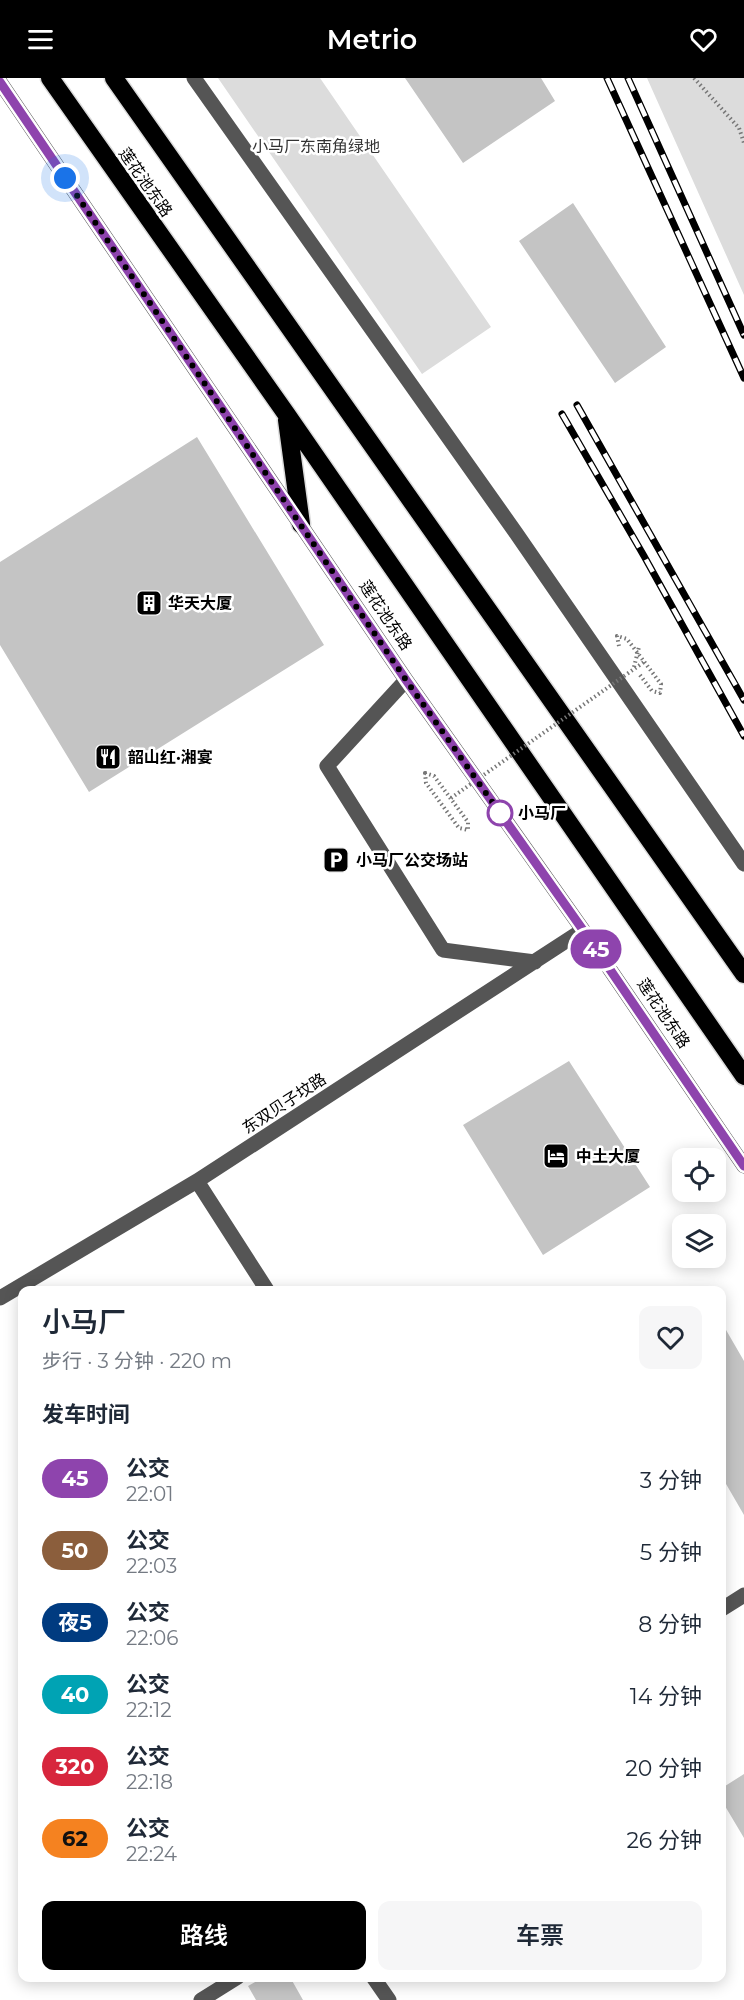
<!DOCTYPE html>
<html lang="zh">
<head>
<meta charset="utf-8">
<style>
  :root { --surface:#fff; --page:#f6f6f7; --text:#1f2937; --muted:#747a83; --accent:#000 }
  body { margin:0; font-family:Montserrat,"Noto Sans SC",sans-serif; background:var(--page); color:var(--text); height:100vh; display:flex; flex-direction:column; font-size:22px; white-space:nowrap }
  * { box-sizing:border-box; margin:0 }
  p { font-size:20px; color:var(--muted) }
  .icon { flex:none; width:33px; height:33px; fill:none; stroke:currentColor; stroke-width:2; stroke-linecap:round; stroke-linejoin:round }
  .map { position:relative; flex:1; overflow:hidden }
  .sheet { position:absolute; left:18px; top:1208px; width:708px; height:696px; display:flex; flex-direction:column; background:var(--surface); border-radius:12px; box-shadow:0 3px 15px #0003 }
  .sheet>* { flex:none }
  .badge { padding:0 12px; border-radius:20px; font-size:21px; line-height:39px }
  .controls { position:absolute; left:672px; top:1070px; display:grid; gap:12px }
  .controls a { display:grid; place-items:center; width:54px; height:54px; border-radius:12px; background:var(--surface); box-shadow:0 3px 15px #0003; font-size:30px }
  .you { position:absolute; width:30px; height:30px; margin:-15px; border:4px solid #fff; border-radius:50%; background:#1a73e8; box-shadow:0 0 0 9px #1a73e833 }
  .map>.badge { position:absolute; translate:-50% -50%; box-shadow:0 0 0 3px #fff }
  h2 { padding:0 24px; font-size:22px; line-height:54px }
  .round { display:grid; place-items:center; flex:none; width:63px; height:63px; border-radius:12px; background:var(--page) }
  .summary { display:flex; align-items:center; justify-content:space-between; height:102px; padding:0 24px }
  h1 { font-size:28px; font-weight:600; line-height:45px }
  .button { display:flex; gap:12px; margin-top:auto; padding:12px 24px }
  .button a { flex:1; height:69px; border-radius:12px; background:var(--accent); color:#fff; font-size:24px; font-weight:600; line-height:69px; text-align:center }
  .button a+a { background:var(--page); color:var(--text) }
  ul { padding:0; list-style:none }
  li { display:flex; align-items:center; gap:18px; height:72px; padding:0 24px }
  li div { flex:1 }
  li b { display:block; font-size:22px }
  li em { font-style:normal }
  li .badge { min-width:66px; font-weight:700; text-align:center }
  header { display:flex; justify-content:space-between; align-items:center; height:78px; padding:0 24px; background:var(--accent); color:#fff; font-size:27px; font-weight:600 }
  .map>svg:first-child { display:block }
  .green { fill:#dcdcdc }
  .building { fill:#c4c4c4 }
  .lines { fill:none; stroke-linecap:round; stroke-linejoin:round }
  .highway-casing { stroke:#dbdbdb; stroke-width:21 }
  .path { stroke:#777; stroke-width:4; stroke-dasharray:1.5 3; stroke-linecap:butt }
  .minor { stroke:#555; stroke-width:15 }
  .highway { stroke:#000; stroke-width:18 }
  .rail-casing { stroke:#000; stroke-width:7 }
  .rail { stroke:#fff; stroke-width:4.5; stroke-dasharray:14; stroke-linecap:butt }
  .path-bridge { stroke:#777; stroke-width:4; stroke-dasharray:1.5 3; stroke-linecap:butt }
  .line-casing { stroke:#fff; stroke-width:14 }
  .line { stroke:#8e44ad; stroke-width:9 }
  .walk { stroke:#000; stroke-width:6; stroke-dasharray:0 10.8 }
  .stop-dot { fill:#fff; stroke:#8e44ad; stroke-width:3 }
  .labels { text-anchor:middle; stroke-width:5; stroke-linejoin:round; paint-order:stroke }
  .park-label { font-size:16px; fill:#333; stroke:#fff }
  .street-label { font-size:16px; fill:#000; stroke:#fff }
  .poi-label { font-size:16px; font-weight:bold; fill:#000; stroke:#fff; text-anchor:start }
  .stop-label { font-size:16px; font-weight:bold; fill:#000; stroke:#fff; text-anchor:start }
</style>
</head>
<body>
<header><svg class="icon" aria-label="menu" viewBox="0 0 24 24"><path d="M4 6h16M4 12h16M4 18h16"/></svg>Metrio<svg class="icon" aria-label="heart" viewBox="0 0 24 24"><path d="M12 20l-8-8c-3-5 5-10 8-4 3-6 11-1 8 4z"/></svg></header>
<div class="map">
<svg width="744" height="1922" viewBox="0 0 744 1922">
  <rect width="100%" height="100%" fill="#fff"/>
  <path class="green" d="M218,0H320L491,249L422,296Z
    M647,0H744V217Z"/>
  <path class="building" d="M405,0H541L555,23L463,85Z
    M573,125L666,269L615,305L519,163Z
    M197,359L324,567L89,714L0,567V484Z
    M569,983L650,1109L543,1177L463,1047Z
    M722,1245L744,1283V1437L722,1399Z
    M744,1696V1760L722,1723V1710Z
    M264,1899H290L303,1922H256L248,1908Z"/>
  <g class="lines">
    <g class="highway-casing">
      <path id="highway" d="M50,0L287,337L744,998
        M114,0L744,896
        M287,342L301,446"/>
    </g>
    <path class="path" d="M694,0L739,50L744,65
      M634,589L639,569
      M640,597L652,613
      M425,695L434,698L468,744V752L459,750L426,705Z"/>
    <path class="minor" d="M194,0L516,455L744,786
      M0,4L406,602L583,852L744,1088
      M406,602L327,688L443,872L535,884
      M197,1103L267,1212
      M0,1220L197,1103L583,852
      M722,1531L744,1517
      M373,1899L389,1922
      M201,1922L238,1899"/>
    <use href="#highway" class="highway"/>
    <g class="rail-casing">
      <path id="rail" d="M607,0L744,300
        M628,0L744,257
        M577,327L744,622
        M562,336L644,478L744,658"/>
    </g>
    <use href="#rail" class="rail"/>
    <path class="path-bridge" d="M619,568L617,558L627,561L661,606L660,615L652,613
      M451,720L644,584"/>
  </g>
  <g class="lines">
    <g class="line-casing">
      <path id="line" d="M0,4L406,602L583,852L744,1088"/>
    </g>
    <use href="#line" class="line"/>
    <path class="walk" d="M65,100L406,602L500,735"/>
  </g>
  <defs>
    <g id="building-square" transform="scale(1.35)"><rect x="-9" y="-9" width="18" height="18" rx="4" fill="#000" stroke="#fff"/><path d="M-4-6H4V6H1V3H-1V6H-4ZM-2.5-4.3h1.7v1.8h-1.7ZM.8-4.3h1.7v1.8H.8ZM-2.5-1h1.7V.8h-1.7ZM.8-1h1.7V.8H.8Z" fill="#fff"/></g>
    <g id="restaurant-square" transform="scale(1.35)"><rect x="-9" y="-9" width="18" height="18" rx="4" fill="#000" stroke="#fff"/><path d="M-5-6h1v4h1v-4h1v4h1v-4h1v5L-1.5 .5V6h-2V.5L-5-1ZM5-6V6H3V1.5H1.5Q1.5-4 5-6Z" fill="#fff"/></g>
    <g id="parking-square" transform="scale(1.35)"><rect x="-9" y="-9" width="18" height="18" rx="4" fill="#000" stroke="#fff"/><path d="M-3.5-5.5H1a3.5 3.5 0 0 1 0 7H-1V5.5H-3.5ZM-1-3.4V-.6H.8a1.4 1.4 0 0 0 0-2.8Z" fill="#fff"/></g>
    <g id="hotel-square" transform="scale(1.35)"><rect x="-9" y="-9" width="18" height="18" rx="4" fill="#000" stroke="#fff"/><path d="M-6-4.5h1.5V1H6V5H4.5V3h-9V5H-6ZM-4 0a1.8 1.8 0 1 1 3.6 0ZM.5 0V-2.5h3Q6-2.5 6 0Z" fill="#fff"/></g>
  </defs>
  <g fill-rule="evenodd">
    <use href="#building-square" x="149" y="525"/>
    <use href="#restaurant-square" x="108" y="679"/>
    <use href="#parking-square" x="336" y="782"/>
    <use href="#hotel-square" x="556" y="1078"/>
  </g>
  <circle class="stop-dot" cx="500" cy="735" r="12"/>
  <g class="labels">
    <g class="park-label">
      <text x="316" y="74">小马厂东南角绿地</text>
    </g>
    <g class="street-label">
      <text transform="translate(146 104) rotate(55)" y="6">莲花池东路</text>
      <text transform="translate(386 537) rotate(56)" y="6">莲花池东路</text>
      <text transform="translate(664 935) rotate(56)" y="6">莲花池东路</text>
      <text transform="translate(284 1025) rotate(-33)" y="6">东双贝子坟路</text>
    </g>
    <g class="poi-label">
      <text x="168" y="531">华天大厦</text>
      <text x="128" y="685">韶山红·湘宴</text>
      <text x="356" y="788">小马厂公交场站</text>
      <text x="576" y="1084">中土大厦</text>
    </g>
    <g class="stop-label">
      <text x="518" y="741">小马厂</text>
    </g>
  </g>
</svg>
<div class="controls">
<a><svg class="icon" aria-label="locate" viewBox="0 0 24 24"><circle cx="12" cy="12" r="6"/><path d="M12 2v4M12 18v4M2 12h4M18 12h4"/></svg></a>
<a><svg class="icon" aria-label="layers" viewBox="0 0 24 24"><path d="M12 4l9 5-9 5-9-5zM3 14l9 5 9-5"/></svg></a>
</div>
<div class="you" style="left:65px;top:100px"></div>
<b class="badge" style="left:596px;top:871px;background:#8e44ad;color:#fff">45</b>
<section class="sheet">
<div class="summary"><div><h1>小马厂</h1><p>步行 · 3 分钟 · 220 m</p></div><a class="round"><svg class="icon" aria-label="heart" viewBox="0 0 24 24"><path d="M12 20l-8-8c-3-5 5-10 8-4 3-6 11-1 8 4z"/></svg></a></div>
<h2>发车时间</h2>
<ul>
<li><span class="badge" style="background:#8e44ad;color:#fff">45</span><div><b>公交</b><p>22:01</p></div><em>3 分钟</em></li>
<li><span class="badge" style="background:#8b5e3c;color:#fff">50</span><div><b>公交</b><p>22:03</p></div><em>5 分钟</em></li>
<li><span class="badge" style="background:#003b80;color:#fff">夜5</span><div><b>公交</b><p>22:06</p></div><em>8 分钟</em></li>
<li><span class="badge" style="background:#00a3b4;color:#fff">40</span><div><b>公交</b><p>22:12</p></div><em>14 分钟</em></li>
<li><span class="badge" style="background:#d7263d;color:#fff">320</span><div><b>公交</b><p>22:18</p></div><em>20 分钟</em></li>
<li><span class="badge" style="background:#f58220;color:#111">62</span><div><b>公交</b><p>22:24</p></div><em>26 分钟</em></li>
</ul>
<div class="button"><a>路线</a><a>车票</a></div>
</section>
</div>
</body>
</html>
